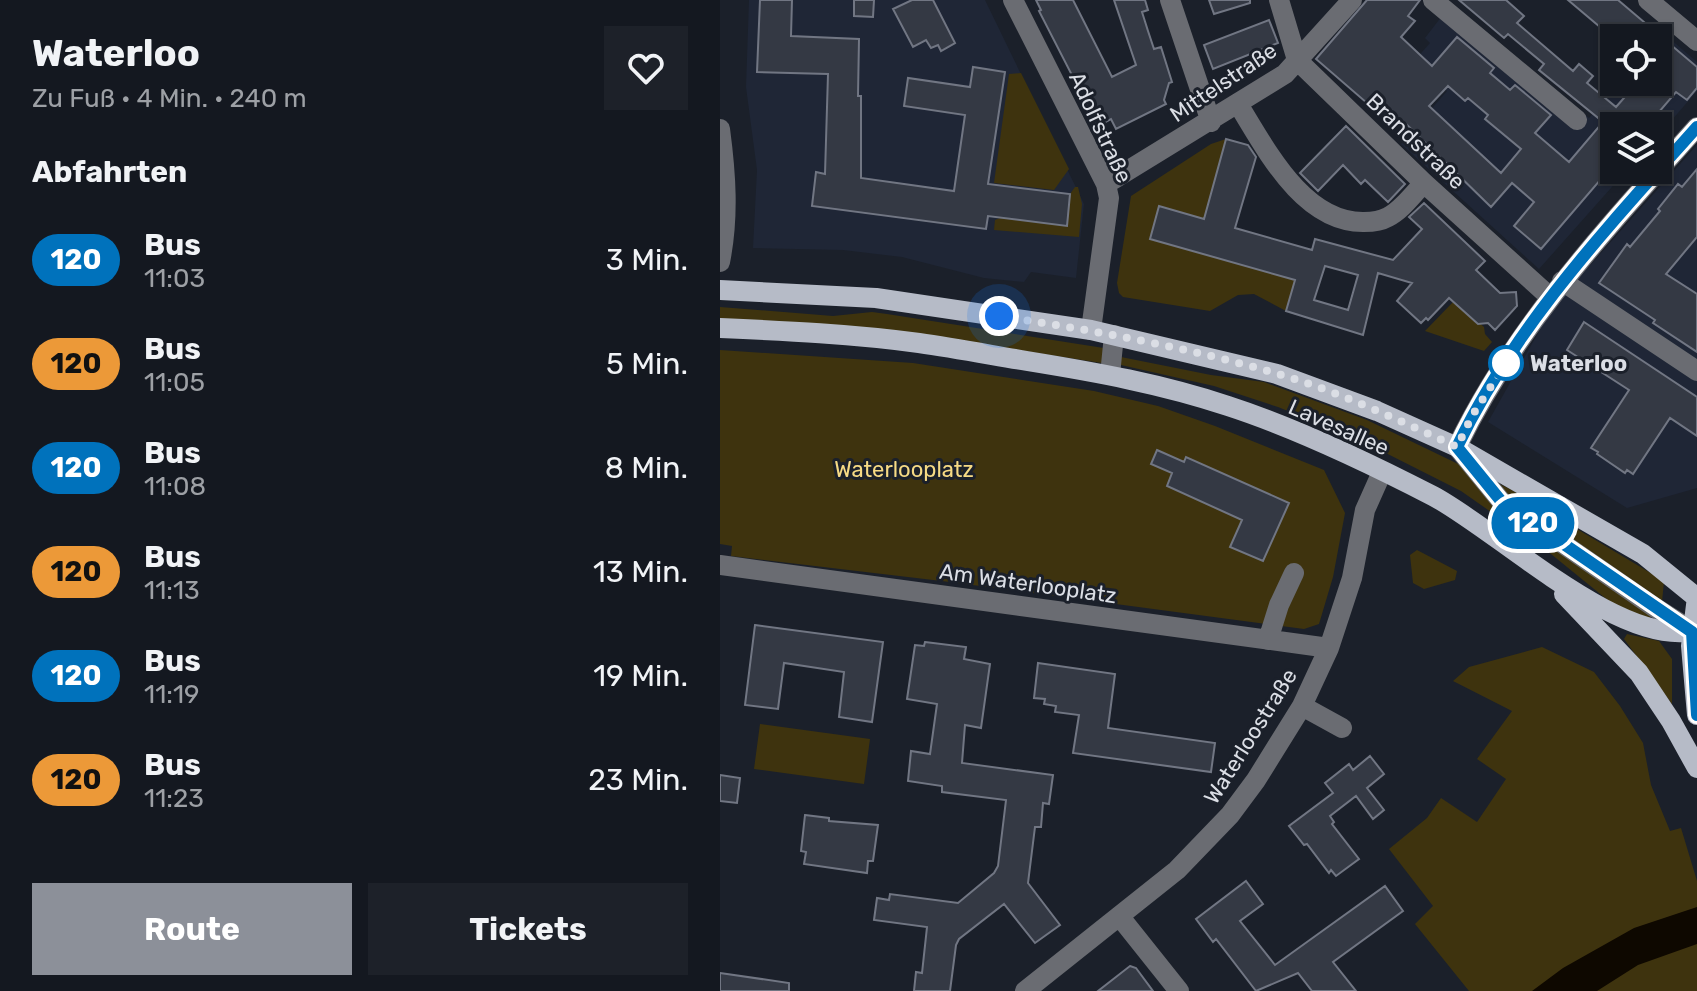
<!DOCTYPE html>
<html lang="de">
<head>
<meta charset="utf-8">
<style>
  :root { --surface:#141820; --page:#1d2129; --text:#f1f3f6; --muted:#9da0a5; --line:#33373e; --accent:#8c9099 }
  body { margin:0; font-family:Rubik,sans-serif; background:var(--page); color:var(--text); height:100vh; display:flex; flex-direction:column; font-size:30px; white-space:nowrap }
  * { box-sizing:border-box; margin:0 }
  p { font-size:26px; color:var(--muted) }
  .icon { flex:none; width:44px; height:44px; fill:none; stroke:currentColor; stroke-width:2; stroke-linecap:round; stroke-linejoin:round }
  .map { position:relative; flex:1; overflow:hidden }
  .panel { display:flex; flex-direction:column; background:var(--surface); width:720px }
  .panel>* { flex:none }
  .badge { padding:0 16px; border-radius:26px; font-size:28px; line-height:52px }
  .tools { position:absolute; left:880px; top:24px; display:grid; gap:16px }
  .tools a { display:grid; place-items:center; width:72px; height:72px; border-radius:0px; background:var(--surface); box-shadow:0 2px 6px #0004,0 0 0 2px var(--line); font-size:40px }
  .you { position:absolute; width:40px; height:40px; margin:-20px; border:6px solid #fff; border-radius:50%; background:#1a73e8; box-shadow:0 0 0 12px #1a73e833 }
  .map>.badge { position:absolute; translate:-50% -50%; box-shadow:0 0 0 4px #fff }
  h2 { padding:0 32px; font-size:30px; line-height:72px }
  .round { display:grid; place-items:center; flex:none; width:84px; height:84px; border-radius:0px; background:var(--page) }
  .headline { display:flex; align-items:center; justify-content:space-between; height:136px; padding:0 32px }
  h1 { font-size:38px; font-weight:700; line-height:60px }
  .button { display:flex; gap:16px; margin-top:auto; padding:16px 32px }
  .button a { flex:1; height:92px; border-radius:0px; background:var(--accent); color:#fff; font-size:32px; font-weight:700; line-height:92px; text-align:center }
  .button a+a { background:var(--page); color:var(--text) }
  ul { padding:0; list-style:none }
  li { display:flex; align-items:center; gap:24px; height:104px; padding:0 32px }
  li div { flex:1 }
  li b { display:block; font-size:30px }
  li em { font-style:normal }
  li .badge { min-width:88px; font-weight:700; text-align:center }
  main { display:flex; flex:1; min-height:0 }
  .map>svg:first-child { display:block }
  .built { fill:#1f2636 }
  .green { fill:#3e330e }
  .water { fill:#0e0800 }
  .building { fill:#343944; stroke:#717683; stroke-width:2; fill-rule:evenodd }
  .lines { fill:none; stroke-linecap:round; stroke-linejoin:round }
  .minor { stroke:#6a6c72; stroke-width:20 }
  .major { stroke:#b6bbc7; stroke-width:20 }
  .line-casing { stroke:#fff; stroke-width:18 }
  .line { stroke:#0072bc; stroke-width:12 }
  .walk { stroke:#dbdee5; stroke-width:8; stroke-dasharray:0 14.4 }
  .stop-dot { fill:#fff; stroke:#0072bc; stroke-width:4 }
  .labels { text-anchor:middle; stroke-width:6; stroke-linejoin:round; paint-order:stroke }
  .street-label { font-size:22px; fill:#dbdee5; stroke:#1b202a }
  .stop-label { font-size:22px; font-weight:bold; fill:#dbdee5; stroke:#1b202a; text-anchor:start }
  .park-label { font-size:22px; fill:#f6da84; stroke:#1b202a }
</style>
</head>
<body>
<main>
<section class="panel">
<div class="headline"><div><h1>Waterloo</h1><p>Zu Fuß · 4 Min. · 240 m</p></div><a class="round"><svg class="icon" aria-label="heart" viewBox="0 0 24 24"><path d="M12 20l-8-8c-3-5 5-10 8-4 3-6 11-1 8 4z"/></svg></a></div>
<h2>Abfahrten</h2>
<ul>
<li><span class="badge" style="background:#0072bc;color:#fff">120</span><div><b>Bus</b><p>11:03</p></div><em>3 Min.</em></li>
<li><span class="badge" style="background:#ec9938;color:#111">120</span><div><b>Bus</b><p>11:05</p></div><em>5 Min.</em></li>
<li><span class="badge" style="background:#0072bc;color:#fff">120</span><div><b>Bus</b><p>11:08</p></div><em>8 Min.</em></li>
<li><span class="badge" style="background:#ec9938;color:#111">120</span><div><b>Bus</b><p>11:13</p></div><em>13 Min.</em></li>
<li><span class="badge" style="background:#0072bc;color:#fff">120</span><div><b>Bus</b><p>11:19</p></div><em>19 Min.</em></li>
<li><span class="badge" style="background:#ec9938;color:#111">120</span><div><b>Bus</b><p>11:23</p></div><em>23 Min.</em></li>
</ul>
<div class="button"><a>Route</a><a>Tickets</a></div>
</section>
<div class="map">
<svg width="977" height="991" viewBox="0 0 977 991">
  <rect width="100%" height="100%" fill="#1b202a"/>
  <path class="built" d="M29,0H265L364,204L356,278L311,272L304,282L264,278L182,257L123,250L33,248L37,170L26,87Z
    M732,3L869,118L900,82H938L937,38L942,32L977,62V91L938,136V126H894V170H907L819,269L681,144L727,91L694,61L710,43L705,38Z
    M977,145V488L907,508L768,422L832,308Z"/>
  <path class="green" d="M301,73L349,169L334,190L274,183L289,74Z
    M506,139L484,219L439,207L430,239L575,280L566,311L534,294L518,295L490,311L403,297L399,293L397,283L411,196L491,144Z
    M355,187H358L362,204L359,237L274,230L275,220L280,218L346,226L350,194Z
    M734,301L764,327L765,334L772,342L764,351L705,331Z
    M0,307L113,316L152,312L167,314L390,349L388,364L233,340L0,320Z
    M0,350L193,363L374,391L438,406L495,426L604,470L625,513L613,577L599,624L584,629L230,582L11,556L12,546L0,544Z
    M401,357L491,375L544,382L647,420L790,489L944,581L942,602L929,619L895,606L831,554L741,491L640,440L558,407L494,386L401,365Z
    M697,550L737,571L735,580L704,589L693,583L690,555Z
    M907,634L939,641L952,659V704L904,639Z
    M822,647L874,672L900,706L923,743L931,785L950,831L961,828L977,881V991H749L695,924L713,906L669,849L707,818L721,798L757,822L786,779L757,759L792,711L733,681L749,667Z
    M40,724L150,739L144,784L34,769Z"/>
  <path class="water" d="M977,907V944L918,965L877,991H812L843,968L914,928Z"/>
  <path class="building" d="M40,0H72L71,36L139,39L138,96H141V178L234,191L245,115L184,106L188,78L250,87L253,67L285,72L268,184L350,194L347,226L268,216L266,229L92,206L96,172L105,174L108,74L37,72Z
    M134,0H154L153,17L134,16Z
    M192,0H213L235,43L221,51L218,45L211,48L206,40L193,47L173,9Z
    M316,0H353L392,77L416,65L394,0H425L428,10L422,12L428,31L434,49L441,47L452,82L449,83L444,100L446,104L396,129L391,119L378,126L319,11L321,10Z
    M489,0H530V3L494,14Z
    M647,0H700L688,16L695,21L681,37L712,66L737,37L774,68L770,73L790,90L795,85L831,115L815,133L849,162L883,122L819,70L824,64L788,34L784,38L739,0H786L804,16L797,23L853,71L859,64L873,76L867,83L896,107L918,82H938V38H893L848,0H898L977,67V88L967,100L956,92L927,126H894V164L821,249L794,226L814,202L792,183L771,207L684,122L677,129L596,59ZM728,86L745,101L748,98L768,115L765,119L801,149L781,173L709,106Z
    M549,20L558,43L493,69L484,45Z
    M626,126L685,184L668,202L645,180L641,184L623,165L598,191L580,173Z
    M506,139L528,145L536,157L515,228L592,250L595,239L673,260L702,229L689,217L704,203L765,261L756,270L780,293L796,292L797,306L775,330L768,323L758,324L729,298L708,320L706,318L701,323L677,301L692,283L658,273L643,335L566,311L575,280L430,239L439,206L484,219ZM605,266L638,275L628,310L594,300Z
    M977,169V237L946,274L977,294V352L933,323L935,320L879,283L907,244L910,247L940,211L938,209L958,184L962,187Z
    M864,322L977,397V436L950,418L913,474L907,470L905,473L877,454L878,452L871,448L909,390L847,350Z
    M437,450L464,462L466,457L569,503L543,561L510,547L522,520L447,486L452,473L431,464Z
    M35,625L163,642L152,722L119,717L124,672L64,663L58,709L25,705Z
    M205,642L246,647L244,659L270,664L261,728L245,725L242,763L333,775L329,804L323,803L321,827H315L308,883L340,925L315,943L284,904L239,939L236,945L230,991H194L196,972L202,973L207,927L154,920L157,898L169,900L170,894L238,903L274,873L278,866L286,800L222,792V786L188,781L191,751L210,754L217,704L187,699L195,645L204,646Z
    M318,663L395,674L388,728L495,743L491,772L353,753L359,715L335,712L336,706L324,704L325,699L314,698Z
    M650,756L664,774L647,788L664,810L653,819L636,796L610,816L614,822L612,824L639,859L616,876L611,870L609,873L587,844L584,845L569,826L613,793L605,783L629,764L633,770Z
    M0,775L20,778L17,803L0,801Z
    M85,815L109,818V821L158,825L153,861H148L147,873L84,864L86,852L81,851Z
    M526,881L543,904L520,921L555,965L665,886L683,911L613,962L636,991H592L578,973L536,991L496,939L493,942L476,919Z
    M410,966L416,968L433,991H378Z
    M0,973L69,983V991H0Z"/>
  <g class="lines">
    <path class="minor" d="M293,0L386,184L389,198L371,330
      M450,0L491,122
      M559,0L577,60L704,183L830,297
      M713,0L857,120
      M928,0L977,41
      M518,104C546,149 583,223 644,222C652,222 661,221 668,217C682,210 693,194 704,183
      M977,127C888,227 796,325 737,447L781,501L934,607L977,634
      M0,129C6,174 9,217 0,262
      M386,184L565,74L632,0
      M842,281L977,371
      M390,375L394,335
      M0,565L609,648
      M548,640L559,605L574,573
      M582,706L622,728
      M400,917L459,991
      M305,991L457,870L510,815L536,780L582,706L609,648L632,578L645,510L662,472"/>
    <path class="major" d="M0,290L156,298L371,330L557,374L657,411L737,447L923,554L977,598
      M0,328C67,331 133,334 199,343C235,348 271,355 307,361C375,372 442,384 508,406C573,427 651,464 713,496C779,531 902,650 977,630
      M844,594L919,673L951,721L977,768
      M977,597L971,646L977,715"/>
  </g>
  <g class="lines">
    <g class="line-casing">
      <path id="line" d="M977,127C888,227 795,325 737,447L781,501L972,632L977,715"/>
    </g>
    <use href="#line" class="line"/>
    <path class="walk" d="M279,316C372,330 465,347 555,373C618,391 678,420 737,447L752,416L786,363"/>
  </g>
  <circle class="stop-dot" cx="786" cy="363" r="16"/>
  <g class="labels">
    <g class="street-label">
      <text transform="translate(503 82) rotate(-34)" y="8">Mittelstraße</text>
      <text transform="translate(381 127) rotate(65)" y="8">Adolfstraße</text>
      <text transform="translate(696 141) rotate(44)" y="8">Brandstraße</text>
      <text transform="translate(619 427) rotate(24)" y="8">Lavesallee</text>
      <text transform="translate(308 583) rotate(8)" y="8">Am Waterlooplatz</text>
      <text transform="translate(530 736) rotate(-58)" y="8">Waterloostraße</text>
    </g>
    <g class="stop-label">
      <text x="810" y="371">Waterloo</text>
    </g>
    <g class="park-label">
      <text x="184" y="477">Waterlooplatz</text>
    </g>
  </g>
</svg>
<div class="tools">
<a><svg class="icon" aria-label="locate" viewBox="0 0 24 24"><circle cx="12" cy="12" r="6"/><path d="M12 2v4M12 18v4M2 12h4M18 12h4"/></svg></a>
<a><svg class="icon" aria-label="layers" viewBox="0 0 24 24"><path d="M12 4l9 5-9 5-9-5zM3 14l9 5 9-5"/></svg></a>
</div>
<div class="you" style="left:279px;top:316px"></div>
<b class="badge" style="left:813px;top:523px;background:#0072bc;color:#fff">120</b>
</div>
</main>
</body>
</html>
